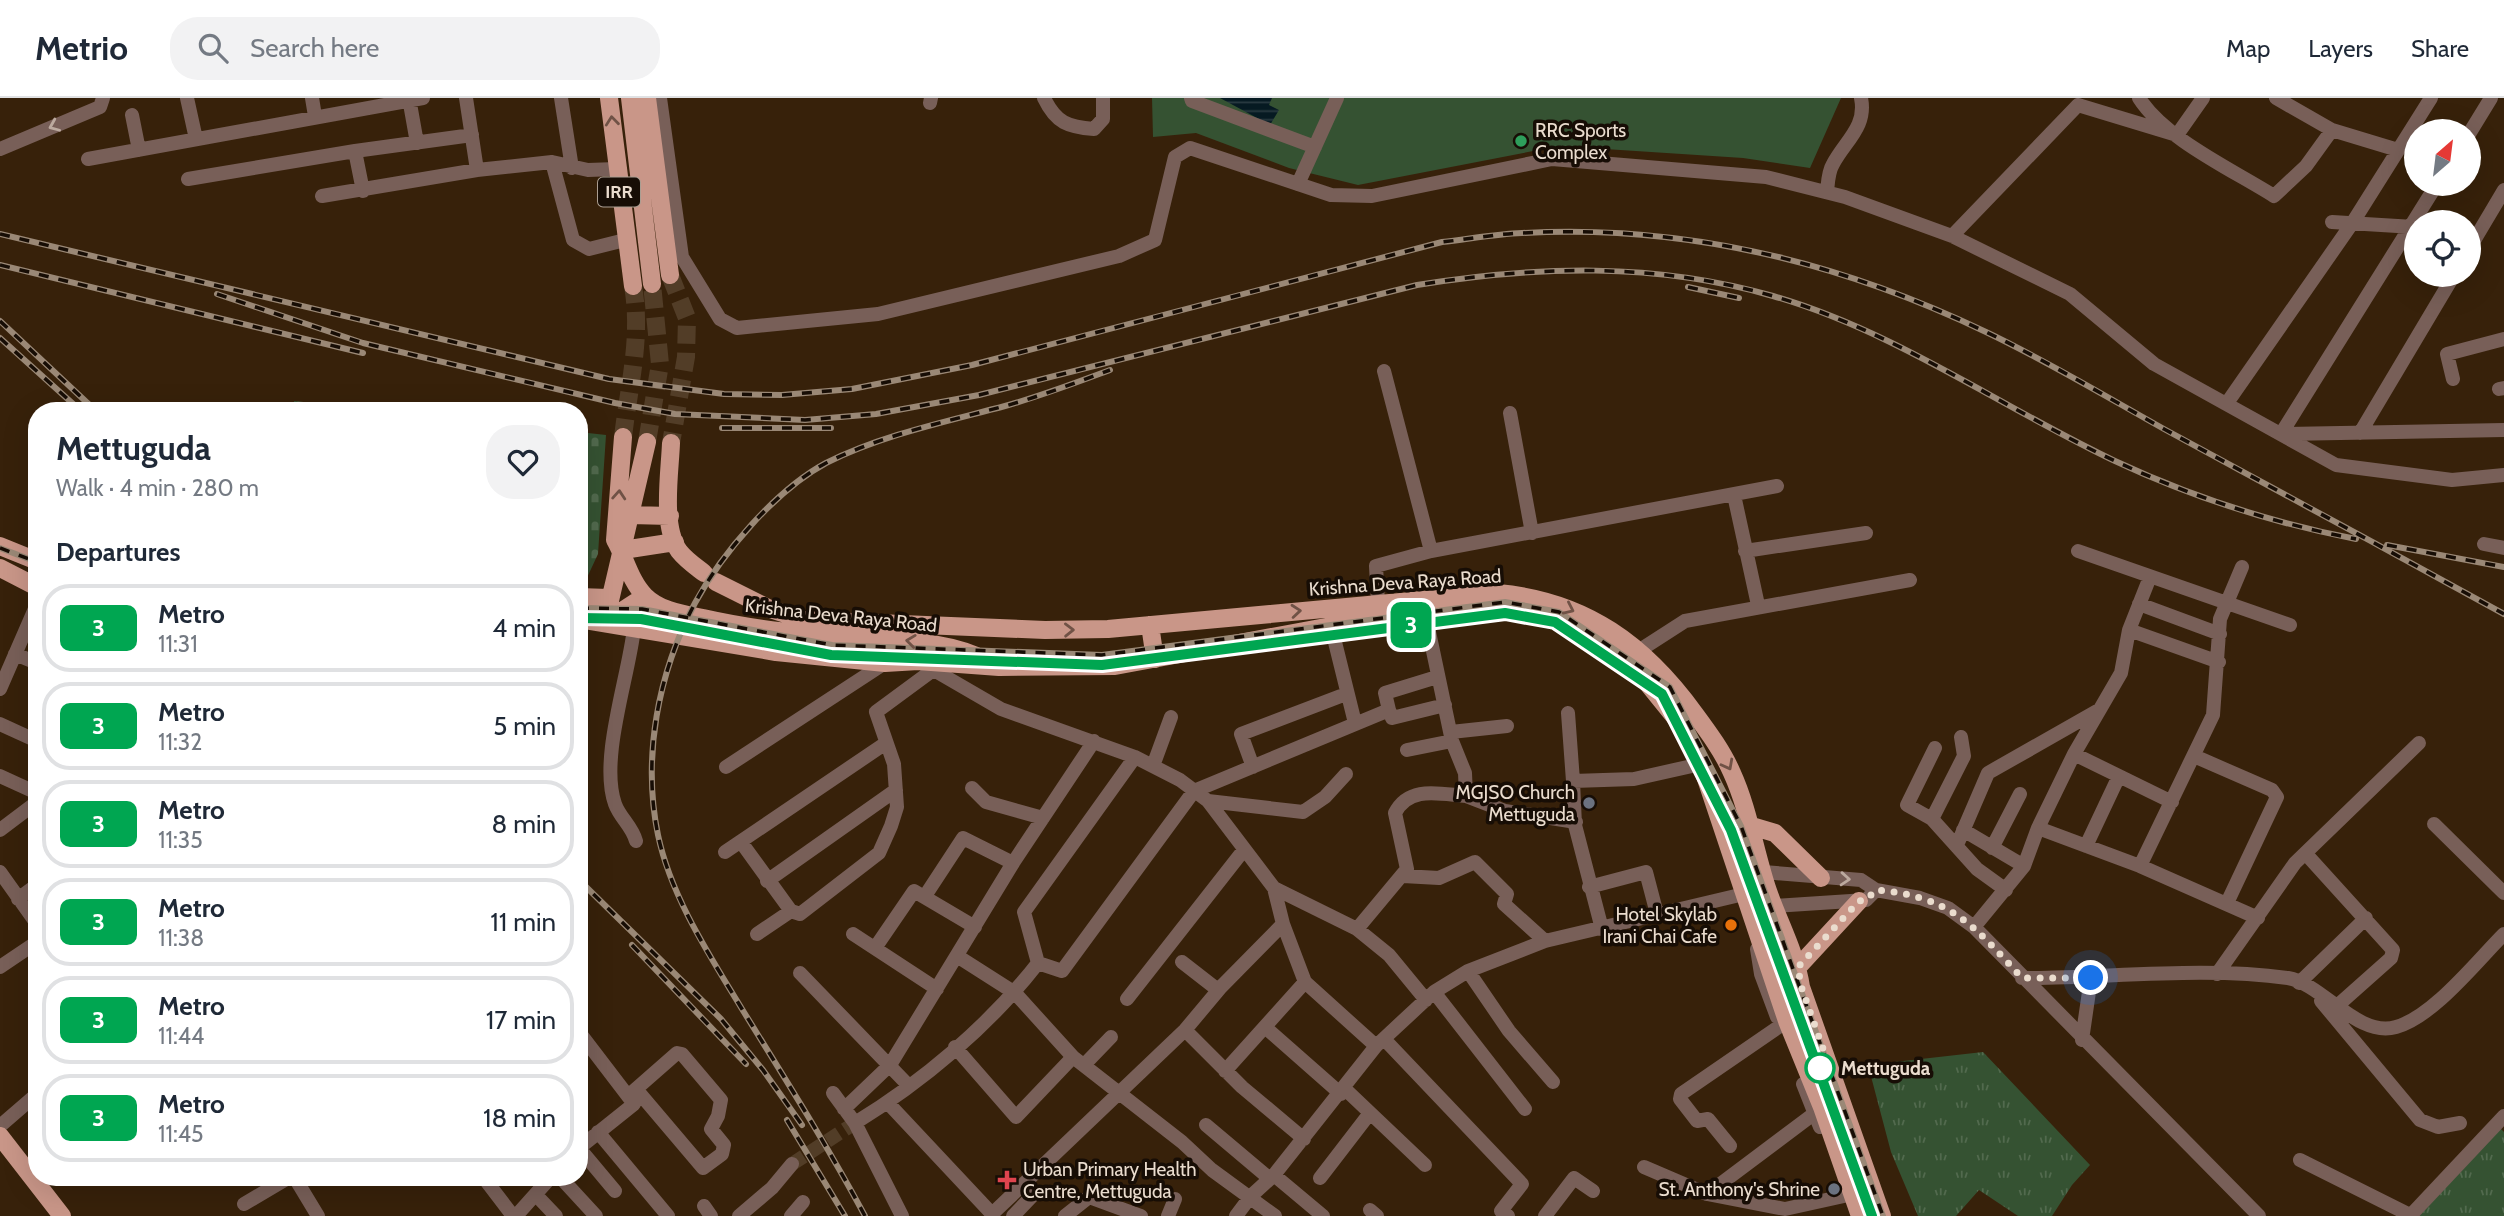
<!DOCTYPE html>
<html lang="en">
<head>
<meta charset="utf-8">
<style>
  :root { --surface:#fff; --page:#f2f2f3; --text:#1f2937; --muted:#747a83; --line:#e0e1e3 }
  body { margin:0; font-family:Cabin,sans-serif; background:var(--page); color:var(--text); height:100vh; display:flex; flex-direction:column; font-size:26px; white-space:nowrap }
  * { box-sizing:border-box; margin:0 }
  p { font-size:23px; color:var(--muted) }
  .icon { flex:none; width:38px; height:38px; fill:none; stroke:currentColor; stroke-width:2; stroke-linecap:round; stroke-linejoin:round }
  .map { position:relative; flex:1; overflow:hidden }
  .details { position:absolute; left:28px; top:304px; width:560px; height:784px; display:flex; flex-direction:column; background:var(--surface); border-radius:28px; box-shadow:0 7px 28px #0002 }
  .details>* { flex:none }
  .badge { padding:0 14px; border-radius:10px; font-size:24px; line-height:46px }
  .needle { width:46px; rotate:28deg }
  .controls { position:absolute; left:2404px; top:21px; display:grid; gap:14px }
  .controls a { display:grid; place-items:center; width:77px; height:77px; border-radius:50%; background:var(--surface); box-shadow:0 7px 28px #0002; font-size:35px }
  .you { position:absolute; width:35px; height:35px; margin:-18px; border:5px solid #fff; border-radius:50%; background:#1a73e8; box-shadow:0 0 0 10px #1a73e833 }
  .map>.badge { position:absolute; translate:-50% -50%; box-shadow:0 0 0 4px #fff }
  h2 { padding:0 28px; font-size:26px; line-height:63px }
  .round { display:grid; place-items:center; flex:none; width:74px; height:74px; border-radius:28px; background:var(--page) }
  .head { display:flex; align-items:center; justify-content:space-between; height:119px; padding:0 28px }
  h1 { font-size:33px; font-weight:700; line-height:52px }
  ul { padding:0; list-style:none }
  li { display:flex; align-items:center; gap:21px; height:88px; margin:0 14px 10px; padding:0 14px; border:4px solid var(--line); border-radius:28px }
  li div { flex:1 }
  li b { display:block; font-size:26px }
  li em { font-style:normal }
  li .badge { min-width:77px; font-weight:700; text-align:center }
  header { display:flex; align-items:center; gap:42px; box-sizing:border-box; height:98px; padding:0 35px; background:var(--surface); border-bottom:2px solid var(--line) }
  header strong { font-size:33px }
  nav { display:flex; gap:38px; margin-inline-start:auto; font-size:24px }
  .search { width:490px; height:63px; background:var(--page); display:flex; align-items:center; gap:18px; box-sizing:border-box; padding:0 24px; border-radius:28px; color:var(--muted); font-size:26px }
  .map>svg:first-child { display:block }
  .grass { fill:url(#grass-tufts) }
  .cemetery { fill:url(#cemetery-stones) }
  .garden { fill:#355232 }
  .water { fill:url(#water-rules) }
  .lines { fill:none; stroke-linecap:round; stroke-linejoin:round }
  .minor-tunnel { stroke:#523d27; stroke-width:14; stroke-dasharray:14 7; stroke-linecap:butt }
  .major-tunnel { stroke:#523d27; stroke-width:18; stroke-dasharray:18 9; stroke-linecap:butt }
  .minor { stroke:#785f58; stroke-width:14 }
  .major { stroke:#c99688; stroke-width:18 }
  .rail-casing { stroke:#9a8876; stroke-width:6 }
  .rail { stroke:#170d05; stroke-width:3.5; stroke-dasharray:10; stroke-linecap:butt }
  .oneway { stroke:#705246 }
  .oneway2 { stroke:#bcaa9f }
  .line-casing { stroke:#fff; stroke-width:16 }
  .line { stroke:#00a651; stroke-width:10 }
  .walk { stroke:#eadcce; stroke-width:7; stroke-dasharray:0 12.6 }
  .leisure-dot { fill:#2e9e5b; stroke:#170d05; stroke-width:2.5 }
  .worship-dot { fill:#6b7280; stroke:#170d05; stroke-width:2.5 }
  .food-dot { fill:#e8710a; stroke:#170d05; stroke-width:2.5 }
  .stop-dot { fill:#fff; stroke:#00a651; stroke-width:3.5 }
  .health-dot { fill:#e0444e; stroke:#170d05; stroke-width:2.5 }
  .labels { text-anchor:middle; stroke-width:7; stroke-linejoin:round; paint-order:stroke }
  .shield { fill:#170d05; stroke:#ab9e92; stroke-width:2 }
  .shield-label { font-size:18px; font-weight:bold; fill:#eadcce }
  .poi-label { font-size:19px; fill:#eadcce; stroke:#170d05; text-anchor:end }
  .street-label { font-size:19px; fill:#eadcce; stroke:#170d05 }
  .stop-label { font-size:19px; font-weight:bold; fill:#eadcce; stroke:#170d05; text-anchor:start }
</style>
</head>
<body>
<header>
<strong>Metrio</strong>
<div class="search"><svg class="icon" aria-label="search" viewBox="0 0 24 24"><circle cx="10" cy="10" r="6"/><path d="M15 15l6 6"/></svg>Search here</div>
<nav><a>Map</a><a>Layers</a><a>Share</a></nav>
</header>
<div class="map">
<svg width="2504" height="1118" viewBox="0 0 2504 1118">
  <defs>
    <pattern id="grass-tufts" width="24" height="20" patternUnits="userSpaceOnUse" patternTransform="scale(1.75)"><rect width="24" height="20" fill="#355232"/><path d="M3 7l-1-3M5 7V3M7 7l1-3M15 17l-1-3M17 17v-4M19 17l1-3" fill="none" stroke="#526a4e"/></pattern>
    <pattern id="cemetery-stones" width="16" height="16" patternUnits="userSpaceOnUse" patternTransform="scale(1.75)"><rect width="16" height="16" fill="#355232"/><path d="M2 7V4a2 2 0 0 1 4 0v3zM10 15v-3a2 2 0 0 1 4 0v3z" fill="#526a4e"/></pattern>
    <pattern id="water-rules" width="6" height="5" patternUnits="userSpaceOnUse" patternTransform="scale(1.75)"><rect width="6" height="5" fill="#061a22"/><path d="M0 2.5h6" fill="none" stroke="#2a3b41"/></pattern>
  </defs>
  <rect width="100%" height="100%" fill="#37210a"/>
  <path class="grass" d="M1983,954L2090,1067L2072,1087L2052,1118H2018L1979,1092L1956,1118H1918L1891,1054L1868,967Z
    M2500,1030L2504,1034V1118H2419Z"/>
  <path class="cemetery" d="M294,303L388,313H296Z
    M579,334L606,337L598,456L584,486L579,485Z"/>
  <path class="garden" d="M1152,0H1841L1810,70L1743,60L1559,48L1358,87L1289,70L1196,35L1153,39Z"/>
  <path class="water" d="M1220,0H1272L1269,7L1279,12L1270,27Z"/>
  <g class="lines">
    <path class="minor-tunnel" d="M792,1066L855,1025"/>
    <path class="major-tunnel" d="M670,177L687,220L686,259L671,345
      M623,339C629,287 642,240 633,188
      M647,344L660,266L652,186"/>
    <path class="minor" d="M187,0L196,41
      M312,0L315,18
      M409,0L417,45
      M466,0L477,72
      M561,0L572,70
      M660,0L682,159L720,221L737,230L878,216L1119,158L1155,142L1175,59L1190,50L1331,97L1372,98L1552,61L1766,79L1845,99L1952,138L2070,196L2154,266L2336,367L2452,382L2504,377
      M1044,0C1056,25 1068,29 1094,31L1103,21V0
      M1191,0L1192,3L1315,49
      M2139,0C2165,41 2233,72 2274,98L2306,68L2332,32L2398,52
      M2276,0L2332,32
      M930,5L931,0
      M132,17L139,52
      M2469,36L2491,0
      M0,51L100,9L103,0
      M88,61L423,0
      M552,64L573,142L589,151L625,142
      M188,81L355,53
      M1298,86L1337,0
      M363,93L355,53L472,37
      M1827,94C1828,85 1828,74 1833,66C1845,43 1867,29 1861,0
      M322,98L477,72L552,64L588,72L616,71
      M2332,124L2414,129
      M1952,138L2078,7L2177,37L2203,0
      M2469,151L2504,92
      M1384,273L1431,453
      M2453,281L2447,256L2504,241
      M2499,291L2504,290
      M2227,305L2353,124L2431,0
      M1510,315L1532,435
      M2360,335L2454,177
      M2281,336L2437,86
      M2283,336L2504,332
      M1734,397L1758,507
      M2484,446L2504,450
      M1745,453L1866,435
      M2078,453L2290,527
      M1378,505L1376,468L1431,453L1777,388
      M2139,506L2220,536
      M1425,515L1452,643L1465,675L1466,698L1505,713L1576,724
      M1331,528L1355,625
      M634,530C629,578 599,661 615,706C620,720 632,728 636,743
      M2129,532L2219,564
      M1640,552L1685,523L1910,482
      M15,556L37,565
      M920,564L1001,611L1135,659L1180,682L1208,703L1274,790L1283,826L1305,884L1376,948
      M0,591L37,506
      M1389,612L1385,595L1437,579
      M1568,615L1573,683L1634,681L1701,666
      M0,626L37,643
      M1451,634L1507,628
      M1935,650L1907,707L1932,721L1977,771L2006,792
      M1407,652L1452,643
      M2074,656L2172,704
      M2194,658L2272,692L2277,699L2227,805
      M1153,668L1171,619
      M726,669L885,565
      M1253,669L1241,636L1346,596
      M0,678L37,695
      M1573,683L1575,727L1602,831
      M972,690L986,704L1043,720
      M1208,703L1303,714L1325,699L1346,676
      M1932,721L1964,658L1961,639
      M2434,726L2504,795
      M2038,730L2140,768L2258,820
      M0,732L37,704
      M1963,732L2024,768
      M741,744L791,813
      M1957,747L1988,675L2097,613
      M2086,748L2119,678
      M1992,750L2020,696
      M725,754L886,645
      M2306,756L2393,852L2391,860L2337,908
      M2140,768L2213,617L2220,521L2242,469
      M0,774L37,826
      M1763,774L1861,782L1876,792L1920,800L1948,810L1974,829L2259,1118
      M1403,778L1439,780L1475,764L1507,796L1504,806L1545,843
      M767,783L896,692
      M1589,789L1646,774L1657,816
      M1274,790L1357,831L1389,857L1426,902
      M925,798L963,740L1013,765
      M18,801L37,787
      M1774,808L1866,802L1876,792
      M1974,829L2024,768L2038,730L2074,656L2121,575L2129,532L2150,479
      M1357,831L1407,771L1395,715C1409,687 1440,696 1466,698
      M757,836L791,813L800,816L879,755L891,728L897,709L894,666L876,614L933,572
      M853,836L937,891
      M875,850L914,793L975,829
      M1757,851L1761,876L1777,919
      M957,858L1015,895L1073,959L1182,1044L1212,1072L1275,1118
      M1182,864L1218,892
      M1038,865L1062,873L1194,693L1389,612L1392,620L1445,607
      M0,869L37,844
      M1468,873L1509,933L1553,984
      M800,875L909,988
      M2217,876L2295,765L2419,645
      M2022,880C2107,880 2204,868 2288,880C2323,886 2357,940 2396,929C2433,919 2477,863 2504,836
      M2299,885L2366,820
      M1434,894L1525,1011
      M1127,901L1243,753
      M2321,903L2420,1022L2438,1029L2460,1025
      M1266,930L1341,996
      M1185,932L1242,989L1304,1041
      M579,934L634,1006L579,1050
      M1385,942L1522,1086L1501,1113L1508,1118
      M2082,942L2091,880
      M955,949L1016,1019L1073,959
      M1084,967L1111,939
      M1225,973L1305,884
      M1803,986L1820,1029
      M1345,991L1425,1067
      M833,995L855,1025L902,1118
      M628,998L677,955L682,956L721,1002L718,1018L711,1031L724,1047L722,1056L703,1070L636,991
      M888,1005L994,1118
      M844,1011L890,967L1013,765L1094,643
      M855,1025C922,984 989,928 1038,865L1024,814L1135,659
      M1206,1027L1270,1081
      M0,1028L37,996
      M598,1034L668,1118
      M1730,1048L1708,1021L1697,1023L1680,1001L1681,996L1780,928
      M579,1050L615,1093
      M2300,1062L2410,1117
      M1644,1069L1707,1096L1785,1111L1853,1096
      M1274,1077L1323,1118
      M295,1080L318,1118
      M484,1080L513,1118
      M561,1080L596,1118
      M1320,1080L1370,1015
      M1707,1096L1815,1015
      M536,1097L556,1118
      M244,1106L288,1080
      M704,1108L711,1118
      M1370,1112L1377,1118
      M992,1116L1185,932L1221,889L1283,826
      M516,1118L550,1080
      M739,1118L772,1090L792,1066
      M791,1118L803,1104
      M1013,1118L1035,1095
      M1065,1118L1089,1099L1141,1118
      M1168,1118L1175,1101
      M1236,1118L1251,1098L1274,1077L1376,948L1434,894L1468,873L1545,843L1744,796
      M1545,1118L1574,1080L1593,1093
      M2410,1118L2504,1018"/>
    <path class="major" d="M609,0L633,188
      M630,0L652,186
      M647,0L670,177
      M623,339L615,442C625,459 630,483 645,498C660,513 683,516 703,520C756,532 809,537 862,541C904,544 948,542 987,563
      M671,345C670,374 661,428 679,453C686,462 695,468 704,475
      M631,417L670,418
      M0,448L37,463
      M623,452L675,444
      M0,470L37,489
      M716,484L770,511L804,522L1045,532L1108,531L1498,495C1586,503 1645,547 1695,616C1709,635 1723,654 1732,675C1749,712 1755,755 1768,793C1779,825 1796,855 1801,889L1882,1118
      M579,499L608,500
      M579,521L776,554L885,565L918,563L999,569L1115,568L1331,528L1460,510L1532,514L1586,534L1640,576L1678,623L1701,666L1787,923L1822,1009L1860,1118
      M605,524L647,344
      M605,524L645,498
      M1150,527L1155,561
      M1748,727L1775,735L1821,780
      M1798,869L1859,803
      M0,1038L62,1118"/>
    <g class="rail-casing">
      <path id="rail" d="M0,136L609,281L724,296L782,297L852,291L972,267L1442,144C1469,141 1496,136 1522,135C1685,126 1840,164 1986,234C2047,263 2105,298 2164,331C2277,392 2391,454 2504,516
        M0,167L363,255
        M1688,189L1739,200
        M217,196L363,245L615,305L675,316L805,322L876,316L979,297L1417,187C1536,168 1655,164 1773,198C1895,233 2001,309 2115,363C2192,399 2273,425 2356,441
        M0,223L96,313
        M0,240L81,313
        M722,330H831
        M2387,447L2504,469
        M0,450L37,464
        M579,510L642,511L832,547L1102,557L1505,504L1559,514L1670,589L1741,728L1883,1118
        M579,782L721,921L763,972L802,1027
        M632,847L746,966
        M787,1022L845,1118
        M865,1118C827,1047 784,979 742,911C710,858 671,799 658,737C642,659 658,575 695,505C722,455 776,392 826,365C882,337 945,324 1005,308C1041,298 1075,285 1110,272"/>
    </g>
    <use href="#rail" class="rail"/>
  </g>
  <defs><path id="oneway-chevron" d="M-2-3.5L2.5 0L-2 3.5" fill="none" stroke-width="1.6" stroke-linecap="round" stroke-linejoin="round" transform="scale(1.75)"/></defs>
  <g class="oneway">
    <use href="#oneway-chevron" transform="translate(612 23) rotate(-96)"/>
    <use href="#oneway-chevron" transform="translate(619 397) rotate(-86)"/>
    <use href="#oneway-chevron" transform="translate(1569 511) rotate(25)"/>
    <use href="#oneway-chevron" transform="translate(1296 513) rotate(-5)"/>
    <use href="#oneway-chevron" transform="translate(1069 532) rotate(-1)"/>
    <use href="#oneway-chevron" transform="translate(911 543) rotate(-173)"/>
    <use href="#oneway-chevron" transform="translate(1728 667) rotate(62)"/>
  </g>
  <g class="oneway2">
    <use href="#oneway-chevron" transform="translate(54 28) rotate(157)"/>
    <use href="#oneway-chevron" transform="translate(1845 781) rotate(4)"/>
  </g>
  <g class="lines">
    <g class="line-casing">
      <path id="line" d="M579,520L641,521L831,557L1102,567L1505,515L1555,524L1662,596L1731,732L1872,1118"/>
    </g>
    <use href="#line" class="line"/>
    <path class="walk" d="M1820,970L1828,965L1801,888L1798,869L1859,803L1866,802L1876,792C1951,798 1974,828 2022,880H2091"/>
  </g>
  <circle class="leisure-dot" cx="1521" cy="43" r="7"/>
  <g class="worship-dot">
    <circle cx="1589" cy="705" r="7"/>
    <circle cx="1834" cy="1091" r="7"/>
  </g>
  <circle class="food-dot" cx="1731" cy="827" r="7"/>
  <circle class="stop-dot" cx="1820" cy="970" r="14"/>
  <path class="health-dot" d="M1003.5 1071.5h7v7h7v7h-7v7h-7v-7h-7v-7h7z"/>
  <g class="labels">
    <rect class="shield" x="598" y="79.5" width="42" height="29" rx="5"/>
    <g class="shield-label">
      <text x="619" y="100">IRR</text>
    </g>
    <g class="poi-label">
      <text x="1535" y="39" text-anchor="start">RRC Sports<tspan x="1535" dy="22">Complex</tspan></text>
      <text x="1575" y="701">MGJSO Church<tspan x="1575" dy="22">Mettuguda</tspan></text>
      <text x="1717" y="823">Hotel Skylab<tspan x="1717" dy="22">Irani Chai Cafe</tspan></text>
      <text x="1023" y="1078" text-anchor="start">Urban Primary Health<tspan x="1023" dy="22">Centre, Mettuguda</tspan></text>
      <text x="1820" y="1098">St. Anthony's Shrine</text>
    </g>
    <g class="street-label">
      <text transform="translate(1405 484) rotate(-4)" y="7">Krishna Deva Raya Road</text>
      <text transform="translate(841 517) rotate(6)" y="7">Krishna Deva Raya Road</text>
    </g>
    <g class="stop-label">
      <text x="1841" y="977">Mettuguda</text>
    </g>
  </g>
</svg>
<div class="controls">
<a><svg class="needle" viewBox="-14 -14 28 28"><path d="M0-13l5 13h-10z" fill="#e53935"/><path d="M0 13l5-13h-10z" fill="#747a83"/></svg></a>
<a><svg class="icon" aria-label="locate" viewBox="0 0 24 24"><circle cx="12" cy="12" r="6"/><path d="M12 2v4M12 18v4M2 12h4M18 12h4"/></svg></a>
</div>
<div class="you" style="left:2091px;top:880px"></div>
<b class="badge" style="left:1411px;top:527px;background:#00a651;color:#fff">3</b>
<section class="details">
<div class="head"><div><h1>Mettuguda</h1><p>Walk · 4 min · 280 m</p></div><a class="round"><svg class="icon" aria-label="heart" viewBox="0 0 24 24"><path d="M12 20l-8-8c-3-5 5-10 8-4 3-6 11-1 8 4z"/></svg></a></div>
<h2>Departures</h2>
<ul>
<li><span class="badge" style="background:#00a651;color:#fff">3</span><div><b>Metro</b><p>11:31</p></div><em>4 min</em></li>
<li><span class="badge" style="background:#00a651;color:#fff">3</span><div><b>Metro</b><p>11:32</p></div><em>5 min</em></li>
<li><span class="badge" style="background:#00a651;color:#fff">3</span><div><b>Metro</b><p>11:35</p></div><em>8 min</em></li>
<li><span class="badge" style="background:#00a651;color:#fff">3</span><div><b>Metro</b><p>11:38</p></div><em>11 min</em></li>
<li><span class="badge" style="background:#00a651;color:#fff">3</span><div><b>Metro</b><p>11:44</p></div><em>17 min</em></li>
<li><span class="badge" style="background:#00a651;color:#fff">3</span><div><b>Metro</b><p>11:45</p></div><em>18 min</em></li>
</ul>
</section>
</div>
</body>
</html>
